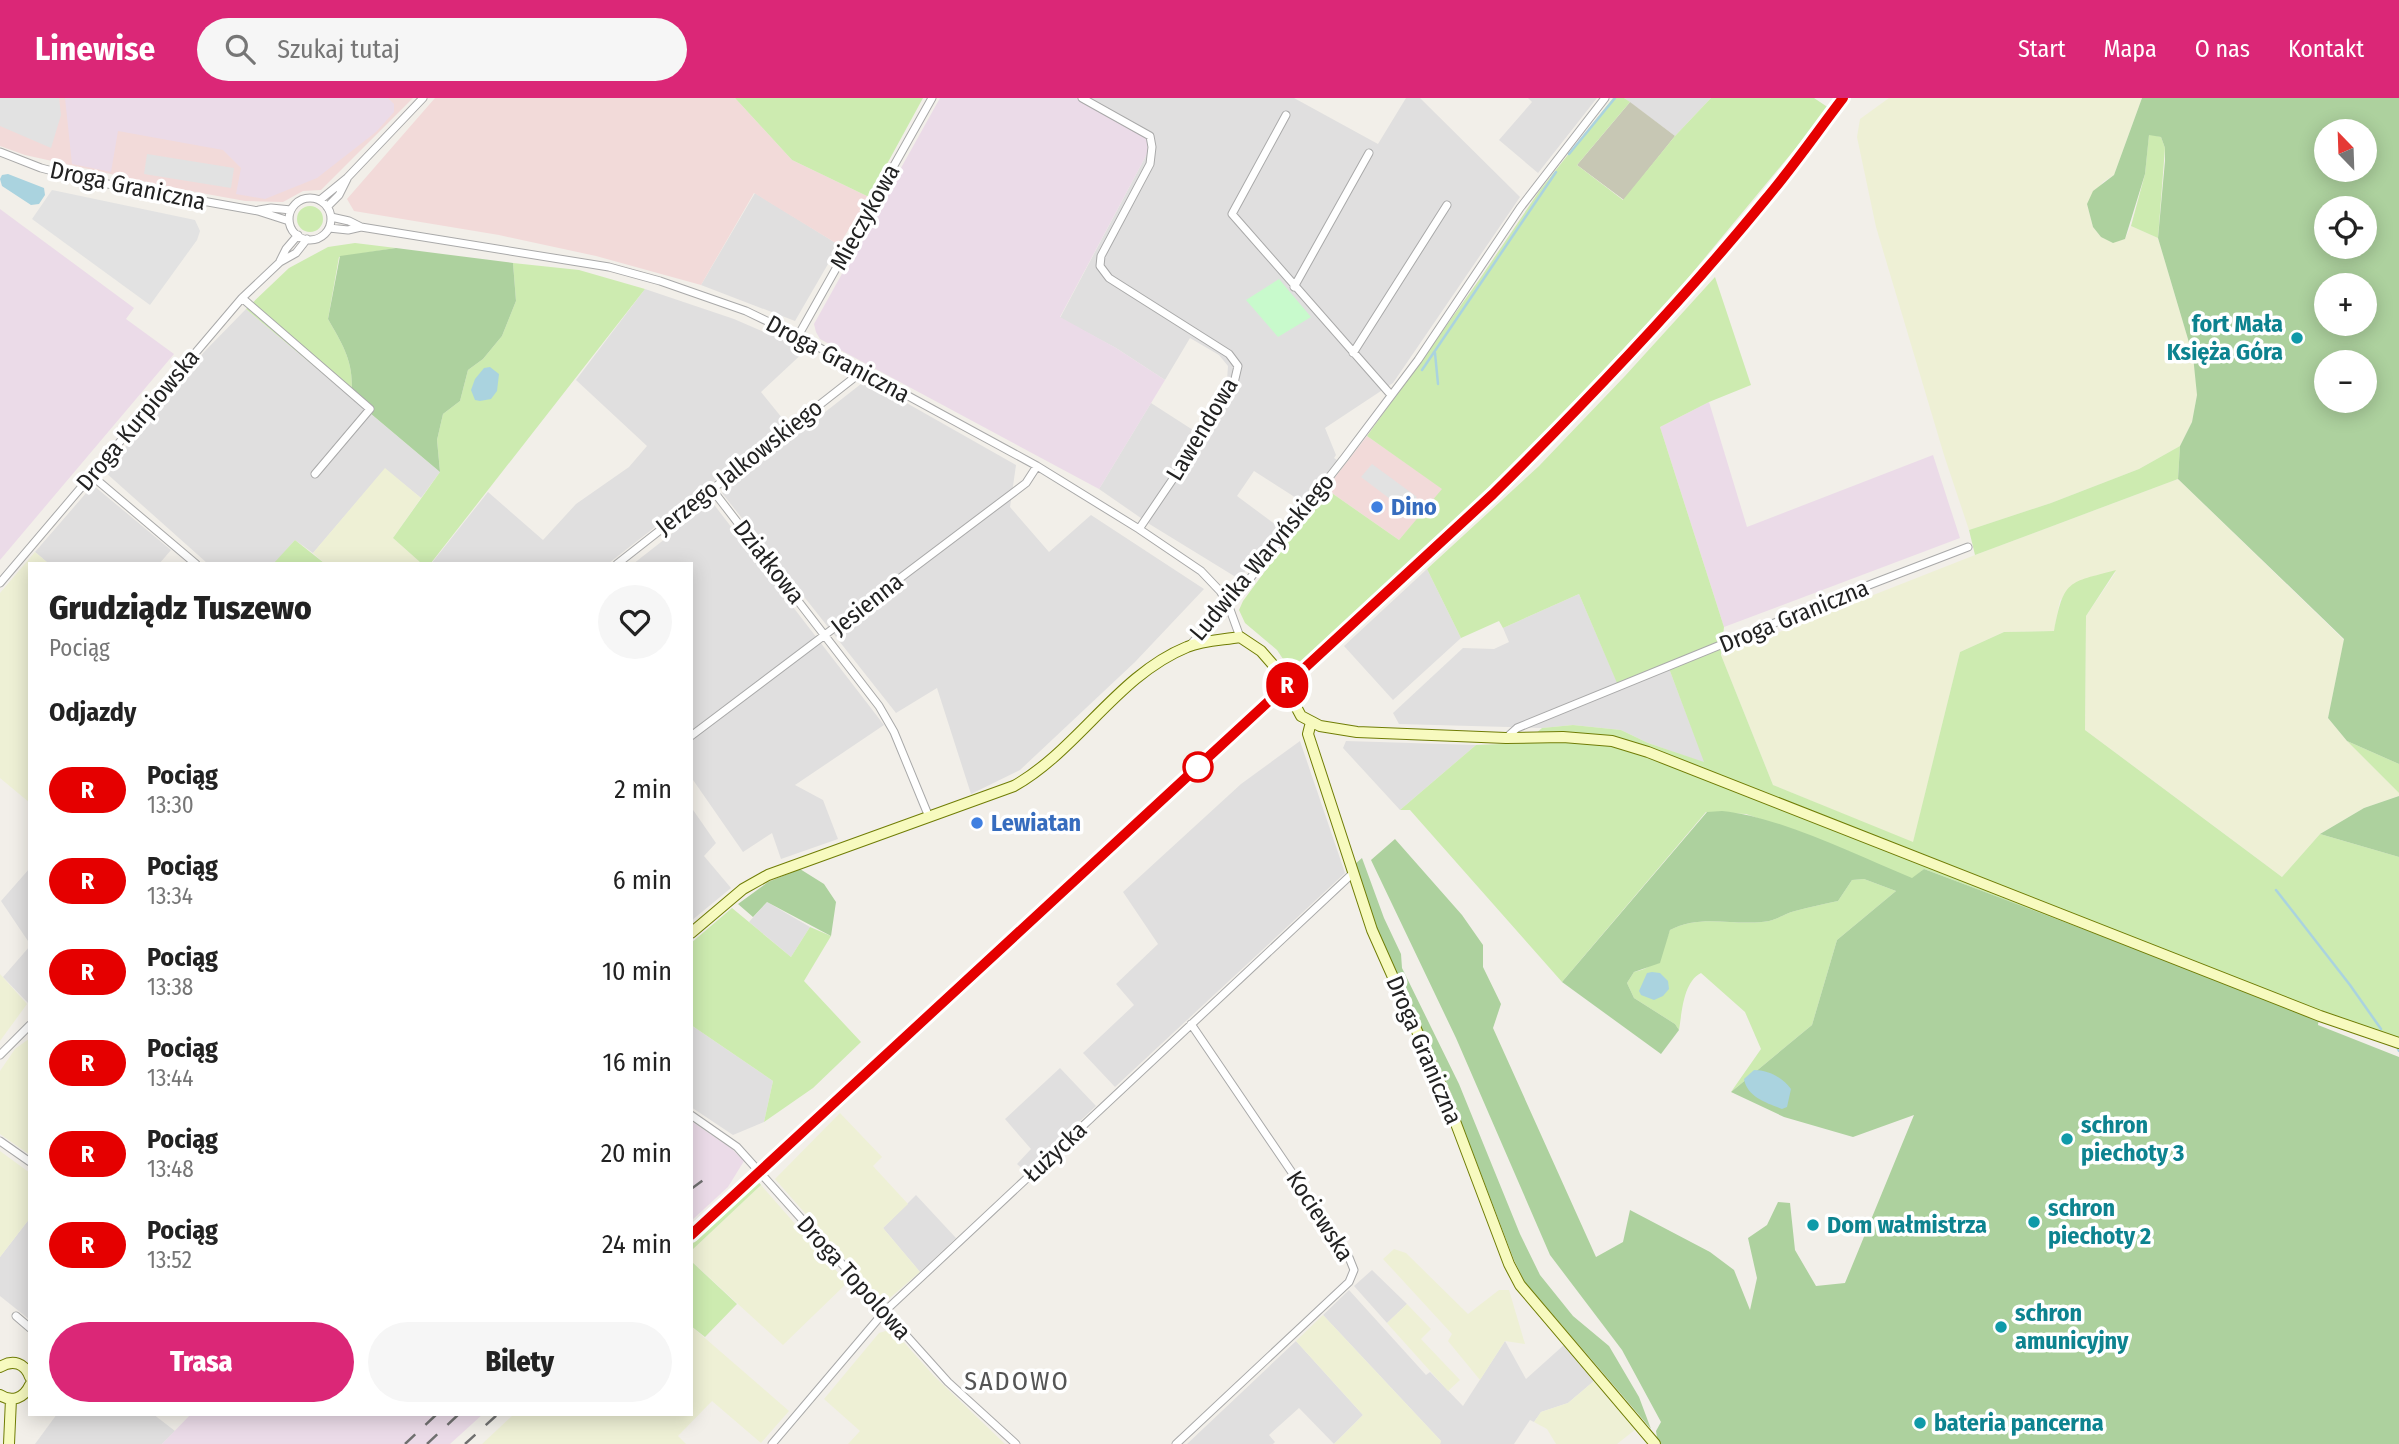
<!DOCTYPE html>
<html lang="pl">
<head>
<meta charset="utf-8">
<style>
  :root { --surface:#fff; --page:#f6f6f6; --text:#222; --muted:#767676; --accent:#db2777 }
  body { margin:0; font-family:"Fira Sans Condensed",sans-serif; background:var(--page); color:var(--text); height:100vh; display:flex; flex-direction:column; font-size:26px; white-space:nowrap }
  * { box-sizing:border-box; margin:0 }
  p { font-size:23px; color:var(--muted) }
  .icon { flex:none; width:38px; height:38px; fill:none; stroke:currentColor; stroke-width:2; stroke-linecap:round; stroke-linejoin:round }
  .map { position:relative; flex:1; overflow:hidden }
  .sheet { position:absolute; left:28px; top:464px; width:665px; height:854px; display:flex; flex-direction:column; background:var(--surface); border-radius:0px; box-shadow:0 4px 18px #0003 }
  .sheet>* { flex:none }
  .badge { padding:0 14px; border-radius:23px; font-size:24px; line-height:46px }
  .needle { width:46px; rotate:337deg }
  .tools { position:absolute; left:2314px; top:21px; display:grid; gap:14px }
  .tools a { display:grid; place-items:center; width:63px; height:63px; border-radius:50%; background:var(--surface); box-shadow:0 4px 18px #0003; font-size:35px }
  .map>.badge { position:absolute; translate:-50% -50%; box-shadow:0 0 0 4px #fff }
  h2 { padding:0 21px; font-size:26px; line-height:63px }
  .round { display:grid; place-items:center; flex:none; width:74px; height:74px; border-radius:37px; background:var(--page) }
  .head { display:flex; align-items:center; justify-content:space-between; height:119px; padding:0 21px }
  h1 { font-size:33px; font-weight:800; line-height:52px }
  .cta { display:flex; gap:14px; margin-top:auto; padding:14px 21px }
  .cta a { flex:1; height:80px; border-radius:42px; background:var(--accent); color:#fff; font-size:28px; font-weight:800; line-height:80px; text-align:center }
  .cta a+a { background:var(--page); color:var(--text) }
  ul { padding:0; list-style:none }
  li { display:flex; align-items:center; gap:21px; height:91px; padding:0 21px }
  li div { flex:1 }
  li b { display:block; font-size:26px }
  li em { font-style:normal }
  li .badge { min-width:77px; font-weight:700; text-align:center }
  header { display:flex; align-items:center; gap:42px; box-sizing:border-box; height:98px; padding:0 35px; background:var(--accent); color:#fff }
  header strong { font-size:33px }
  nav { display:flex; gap:38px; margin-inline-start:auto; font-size:24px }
  .search { width:490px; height:63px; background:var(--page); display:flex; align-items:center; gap:18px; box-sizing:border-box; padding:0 24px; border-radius:38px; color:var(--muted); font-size:26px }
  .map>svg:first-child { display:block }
  .residential { fill:#e0dfdf }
  .commercial { fill:#f2dad9 }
  .industrial { fill:#ebdbe8 }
  .construction { fill:#c7c7b4 }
  .farmland { fill:#eef0d5 }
  .grass { fill:#cdebb0 }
  .forest { fill:#add19e; fill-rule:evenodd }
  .park { fill:#c8facc }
  .parking { fill:#e2e2e2 }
  .water { fill:#aad3df }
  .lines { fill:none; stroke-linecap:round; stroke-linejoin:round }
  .stream { stroke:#aad3df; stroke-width:2.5 }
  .street-casing { stroke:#a9a9a9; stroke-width:9 }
  .secondary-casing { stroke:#707d05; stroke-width:12 }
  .street { stroke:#fff; stroke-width:7 }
  .secondary { stroke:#f7fabf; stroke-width:10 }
  .rail { stroke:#707070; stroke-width:2.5; stroke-dasharray:14 14; stroke-linecap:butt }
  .line-casing { stroke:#fff; stroke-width:16 }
  .line { stroke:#e50000; stroke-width:10 }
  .culture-dot { fill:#0f9aa8; stroke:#fff; stroke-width:2.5 }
  .shop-dot { fill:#3f7fe0; stroke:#fff; stroke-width:2.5 }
  .stop-dot { fill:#fff; stroke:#e50000; stroke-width:3.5 }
  .labels { text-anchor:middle; stroke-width:7; stroke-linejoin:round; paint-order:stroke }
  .street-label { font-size:24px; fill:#222; stroke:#fff }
  .culture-label { font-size:24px; font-weight:bold; fill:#0d838f; stroke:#fff; text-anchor:start }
  .shop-label { font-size:24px; font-weight:bold; fill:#366cbe; stroke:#fff; text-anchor:start }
  .neighbourhood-label { font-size:26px; letter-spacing:2px; fill:#555; stroke:#fff }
</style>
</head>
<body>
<header>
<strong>Linewise</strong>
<div class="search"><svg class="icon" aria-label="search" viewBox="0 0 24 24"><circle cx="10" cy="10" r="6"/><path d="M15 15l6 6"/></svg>Szukaj tutaj</div>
<nav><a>Start</a><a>Mapa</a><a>O nas</a><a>Kontakt</a></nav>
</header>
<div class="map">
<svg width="2399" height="1346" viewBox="0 0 2399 1346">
  <rect width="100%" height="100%" fill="#f2efe9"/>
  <path class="residential" d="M1076,0H1294L1378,46L1406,0H1420L1520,99L1393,285L1325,330L1336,357L1334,360L1337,362L1304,405L1254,373L1237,398L1280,430L1239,481L1151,427L1099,391L1151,305L1196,334L1227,282L1228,268L1219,257L1190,240L1165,282L1116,250L1060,220L1148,54L1147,39Z
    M1528,0H1597L1538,75L1499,42L1532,4Z
    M1624,0H1711L1675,38Z
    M755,95L839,147L795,223L701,187Z
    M645,191L734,221L806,252L761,294L787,326L609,465L431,466L488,394L543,442L576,406L629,369L647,348L576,282Z
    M246,211L440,374L421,400L385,371L313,455L295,442L274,466L207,465L105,374L204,254Z
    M866,282L1016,367L1010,409L1049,454L1091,417L1204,491L1135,564L1020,672L971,696L937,590L896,615L722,395Z
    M93,387L171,452L159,466L48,465L35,454Z
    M712,404L884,627L795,687L823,702L838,741L781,761L772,735L743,754L691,679V466H633Z
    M1427,471L1461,540L1393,602L1344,548Z
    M1579,496L1617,584L1667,565L1705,665L1648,645L1621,632L1573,627L1542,630L1399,626L1393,615L1463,550L1494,551L1509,544L1503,530Z
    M1300,643L1345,775L1115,989L1083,955L1134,907L1116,886L1158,846L1123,794L1241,686Z
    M1346,643L1476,647L1400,712L1343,650Z
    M691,709L716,745L704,758L731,790L691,823Z
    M30,770V846L1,803Z
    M767,804L810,829L791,859L749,824Z
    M30,848V907L3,879Z
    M691,927L773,983L764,1024L733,1037L691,1009Z
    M1060,970L1096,1008L1026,1074L1017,1066L1031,1051L1005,1021Z
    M916,1097L956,1140L920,1174L883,1130Z
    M30,1120V1222L0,1198V1159Z
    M1372,1172L1407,1206L1387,1225L1354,1188Z
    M1349,1192L1426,1277L1430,1274L1463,1308L1505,1243L1526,1281L1565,1246L1594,1283L1568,1305L1541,1314L1534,1324L1530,1322L1514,1346H1440L1441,1343L1323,1217Z
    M1296,1243L1363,1317L1334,1346L1299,1310L1269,1337L1275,1344L1273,1346H1187Z
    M57,1316H153L175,1333L162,1346H35Z"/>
  <path class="commercial" d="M0,0H413L321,92L303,93L283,104L245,103L174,90L25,57L0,48Z
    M435,0H735L792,62L869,99L839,147L754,95L701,187L596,158L499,137L354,113L347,101Z
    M1367,338L1443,391L1399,442L1326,391Z"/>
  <path class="industrial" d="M65,0H388L394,6V14L376,34L317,80L265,101L236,96L241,70L223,52L118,33L111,74L72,66Z
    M940,0H1076L1147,40L1148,54L1060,219L1116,250L1165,282L1099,391L820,241L816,234L814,226Z
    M0,111L134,210L126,221L174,256L0,462Z
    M1709,304L1747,429L1933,357L1960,440L1724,529L1660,329Z
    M691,1023L732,1051L744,1063L728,1089L691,1123Z
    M191,1316H483L450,1346H162Z"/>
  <path class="construction" d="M1630,4L1675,38L1624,102L1577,67Z"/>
  <path class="farmland" d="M1889,0H2142L2114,77L2103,84L2087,106L2093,129L2101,139L2113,144L2125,141L2131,128L2158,140L2193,258L2196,284L2197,297L2192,324L2180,348L2139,371L2051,405L1969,432L1944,357L1876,129L1857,39L1860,21Z
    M385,370L421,400L393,440L421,465H324L313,455Z
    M2178,381L2344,542L2328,620L2347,643L2399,695V698L2364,710L2320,736L2282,779L2085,632L2086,518L2116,474L2060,502L2054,533L2004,534L1960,554L1913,745L1773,687L1721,557L1975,457Z
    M35,454L48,465L30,466V705L0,680V495Z
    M0,876L27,906L0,943Z
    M30,940V1057L0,1036V973L15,951Z
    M840,1015L882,1059L873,1068L908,1106L883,1130L920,1174L884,1205L775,1081Z
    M0,1053L30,1075V1120L0,1159Z
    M761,1087L847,1185L783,1247L691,1163V1153Z
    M1394,1151L1406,1155L1468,1216L1499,1192H1509L1525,1246L1505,1243L1480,1282L1448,1243L1452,1236L1383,1161Z
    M1407,1206L1431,1231L1421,1241L1460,1282L1448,1293L1387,1225Z
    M1323,1217L1441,1343L1440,1346H1334L1363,1317L1296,1243Z
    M691,1228L789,1313L761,1345L712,1303L678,1338L686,1346H482L514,1316H691Z
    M892,1231L934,1278L1005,1346H848L860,1333L824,1301L879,1235Z
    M1594,1283L1636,1331L1617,1346H1556L1547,1331L1534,1324L1541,1314L1568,1305Z"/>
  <path class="grass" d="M735,0H923L869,99L792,62Z
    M1613,0H1624L1630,4L1577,67L1623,102L1675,38L1711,0H1814L1829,10L1669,203L1517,363L1332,538L1291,573L1277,552L1245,525L1239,512L1243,503L1326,391L1399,442L1442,391L1367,338L1479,182L1540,92Z
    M2149,36L2161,39L2165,50L2158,140L2131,128L2145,76Z
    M297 121a13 13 0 1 1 26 0a13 13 0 1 1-26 0Z
    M355,145L396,150L339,159L328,221C344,249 355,266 351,299L246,211L289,170L328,149Z
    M513,165L579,172L645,191L431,465H421L393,440L440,374L437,342L443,316L460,303L468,272L483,261L502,238L516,203Z
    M1715,179L1751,287L1709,304L1660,329L1724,529L1721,557L1773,687L1913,744L1960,554L2004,534L2054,533C2064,481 2068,485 2116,472L2086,518L2085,632L2282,779L2320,736L2399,759V951L1924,771L1912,781L1819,742L1746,716L1706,714L1562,884L1410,712H1400L1476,647L1525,645L1542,630L1573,627L1621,632L1648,645L1704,664L1667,565L1617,585L1579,496L1503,530L1499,523L1461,540L1427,471L1539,368L1625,278Z
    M2180,348L2178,381L1975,457L1969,432L2051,405L2139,371Z
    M295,442L324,465H274Z
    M2347,643L2399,666V695Z
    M1864,781L1896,793L1837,842L1812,927L1731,994L1761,951L1745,914L1701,875C1683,884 1682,915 1679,932L1675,926L1634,900L1627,885L1634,874C1661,868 1661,854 1670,832C1701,815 1736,829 1769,823C1778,821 1786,815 1795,813C1809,809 1824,806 1838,803L1852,782Z
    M732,810L791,859L810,829L831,838L804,883L861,944L813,990L764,1024L773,983L691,927V845Z
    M757,1082L761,1087L691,1153V1142Z
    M691,1163L737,1206L705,1239L691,1228Z"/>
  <path class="forest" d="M2142,0H2399V666L2347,643L2328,620L2344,541L2178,381L2180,348L2192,324L2197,297L2193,258L2158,140L2165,63V50L2161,39L2149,37L2145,76L2125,141L2113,145L2101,139L2093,129L2087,106L2093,93L2114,77ZM2364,33V72H2326V33ZM2364,110V149H2326V110ZM2326,187H2364V226H2326ZM2364,264V303H2326V264Z
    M396,150L513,165L516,203L502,238L483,261L468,272L460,303L443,316L437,342L440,374L351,299C355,266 344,249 328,221L340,158Z
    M2399,698V759L2320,736L2364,710Z
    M1722,713C1781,719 1856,757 1912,780L1924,771L2319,920L2318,927L2399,959V1346H1658L1656,1333L1661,1324L1622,1252L1550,1157L1456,940L1371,762L1395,741L1462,817L1483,847V869L1501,906L1493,930L1596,1159L1623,1144L1630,1112L1710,1154L1734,1172L1750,1212L1757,1180L1748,1140L1767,1127L1778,1104L1790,1105L1795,1152L1816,1188L1845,1185L1914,1017L1853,1039L1784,1019L1731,994L1812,927L1837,842L1896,793L1864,781L1852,782L1838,803C1824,806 1809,809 1795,813C1786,815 1778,821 1769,823C1736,829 1701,815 1670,832L1660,865L1634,874L1627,885L1634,900L1675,926L1679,932L1661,956L1562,884L1707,714Z
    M1362,760L1384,820L1401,856L1402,870L1459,986L1520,1136L1540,1177L1573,1218L1609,1248L1639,1299L1651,1331L1525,1184L1514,1162L1448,990L1375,829L1355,766Z
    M800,771L824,786L836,804L831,838L767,804L753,819L738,806L768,784Z"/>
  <path class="park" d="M1279,181L1311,219L1278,239L1246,202Z"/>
  <path class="parking" d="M0,0H59L61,17L51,50L0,28Z
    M147,56L234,70L231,90L144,76Z
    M52,92L195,122L200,133L197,142L150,207L32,121Z
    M1372,366L1417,399L1406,413L1361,379Z"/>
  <path class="water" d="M8,76L44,90L45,97L39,106L31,107L2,88L0,81L2,77Z
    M490,269L499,276L497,293L491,301L480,303L475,302L471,292L475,281L484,270Z
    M1652,874L1660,875L1668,883L1669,891L1663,898L1654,902L1641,897L1639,893L1647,875Z
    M1754,972C1768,972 1782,979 1791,991L1787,1009L1782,1011C1767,1005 1747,999 1744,981Z"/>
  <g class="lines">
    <path class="stream" d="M1569,56L1615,0
      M1435,255L1438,286
      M1422,272L1556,74
      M2276,792L2350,887L2381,931
      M2398,951L2399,953"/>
    <g class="street-casing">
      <path id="street" d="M1082,0L1150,38L1152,49L1150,66L1101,158L1100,168L1109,180L1229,256L1238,268L1234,285L1217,316L1139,431
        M1286,17L1232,116L1391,297
        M0,54L41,70L91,83L258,113L289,123
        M289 121a21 21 0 1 1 42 0a21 21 0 1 1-42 0Z
        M320,102L347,80L423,0
        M327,109L339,97L347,81
        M259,112L271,110L291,112
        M331,119L349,123L361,129L609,169L660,183L746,213L798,238L1037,368L1139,431L1201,473L1220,493L1228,506L1240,539
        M329,130L348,132L361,129
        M280,163L286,151L298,137
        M1294,189L1369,55
        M242,200L370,311L315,376
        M798,238L932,0
        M1353,255L1447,107
        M91,377L196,466
        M711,390L879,608L894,634L929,719
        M617,466L855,279L861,271
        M0,485L242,200L280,164L296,155L307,141
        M1191,546L1241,492L1345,359L1418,262L1520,110L1605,0
        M691,638L1026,385L1037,368
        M1507,639L1517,630L1843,497L1968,449
        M0,957L30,927
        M691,1017L737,1049L948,1284L1016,1346
        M0,1043L30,1064
        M16,1218L30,1230
        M772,1346L884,1214L1353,775
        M1176,1346L1349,1184L1354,1172L1348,1157L1191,926"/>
    </g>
    <g class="secondary-casing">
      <path id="secondary" d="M1311,624L1308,636L1372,832L1444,994L1509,1166L1520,1187L1655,1346
        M691,835L743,791L768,777L1014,688C1078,652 1118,577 1187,549C1203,542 1223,542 1240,539L1261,553L1275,569L1301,618L1320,628L1357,634L1506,640L1563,639L1612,643L1648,654L2320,918L2399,945
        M0,1269C13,1261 25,1265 30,1279
        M0,1297C12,1305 24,1300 30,1287
        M9,1346L11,1301"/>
    </g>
    <use href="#street" class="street"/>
    <use href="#secondary" class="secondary"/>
    <path class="rail" d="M691,1091L713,1075
      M691,1138L1493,396C1560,330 1626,263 1689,192C1744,131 1794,65 1843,0
      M405,1346L437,1316
      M427,1346L459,1316
      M465,1346L498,1316"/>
  </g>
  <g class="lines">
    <g class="line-casing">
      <path id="line" d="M691,1137L1493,396C1588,302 1680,206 1765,102C1793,69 1817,34 1843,0"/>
    </g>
    <use href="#line" class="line"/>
  </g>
  <g class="culture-dot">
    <circle cx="2297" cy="240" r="7"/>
    <circle cx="2067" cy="1041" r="7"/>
    <circle cx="2034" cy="1124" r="7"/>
    <circle cx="1813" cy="1127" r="7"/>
    <circle cx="2001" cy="1229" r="7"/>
    <circle cx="1920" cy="1325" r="7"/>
  </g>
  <g class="shop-dot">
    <circle cx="1377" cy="409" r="7"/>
    <circle cx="977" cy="725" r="7"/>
  </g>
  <circle class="stop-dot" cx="1198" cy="669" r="14"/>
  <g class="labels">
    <g class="street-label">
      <text transform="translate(128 88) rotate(12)" y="8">Droga Graniczna</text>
      <text transform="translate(865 119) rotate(-61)" y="8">Mieczykowa</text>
      <text transform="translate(838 261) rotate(28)" y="8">Droga Graniczna</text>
      <text transform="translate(138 322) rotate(-50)" y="8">Droga Kurpiowska</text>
      <text transform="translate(1202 331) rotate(-59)" y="8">Lawendowa</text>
      <text transform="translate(739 369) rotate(-38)" y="8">Jerzego Jalkowskiego</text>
      <text transform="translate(1262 459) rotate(-50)" y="8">Ludwika Waryńskiego</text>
      <text transform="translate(769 464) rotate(52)" y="8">Działkowa</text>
      <text transform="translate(867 506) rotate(-38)" y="8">Jesienna</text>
      <text transform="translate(1794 518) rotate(-22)" y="8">Droga Graniczna</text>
      <text transform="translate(1424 952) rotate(67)" y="8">Droga Graniczna</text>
      <text transform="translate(1055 1054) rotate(-43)" y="8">Łużycka</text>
      <text transform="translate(1320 1118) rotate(57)" y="8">Kociewska</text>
      <text transform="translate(854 1180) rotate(48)" y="8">Droga Topolowa</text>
    </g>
    <g class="culture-label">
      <text x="2283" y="234" text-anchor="end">fort Mała<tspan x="2283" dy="28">Księża Góra</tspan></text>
      <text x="2081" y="1035">schron<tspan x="2081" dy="28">piechoty 3</tspan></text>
      <text x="2048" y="1118">schron<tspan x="2048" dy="28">piechoty 2</tspan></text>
      <text x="1827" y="1135">Dom wałmistrza</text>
      <text x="2015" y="1223">schron<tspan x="2015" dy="28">amunicyjny</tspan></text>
      <text x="1934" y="1333">bateria pancerna</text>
    </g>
    <g class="shop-label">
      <text x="1391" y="417">Dino</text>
      <text x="991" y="733">Lewiatan</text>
    </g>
    <g class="neighbourhood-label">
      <text x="1017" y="1292">SADOWO</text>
    </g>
  </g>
</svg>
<div class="tools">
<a><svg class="needle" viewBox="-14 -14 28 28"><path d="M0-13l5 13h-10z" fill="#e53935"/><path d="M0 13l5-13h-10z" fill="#767676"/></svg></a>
<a><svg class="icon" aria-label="locate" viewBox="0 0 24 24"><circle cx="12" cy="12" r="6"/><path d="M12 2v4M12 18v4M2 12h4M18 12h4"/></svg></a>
<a>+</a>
<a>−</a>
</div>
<b class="badge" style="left:1287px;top:587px;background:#e50000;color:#fff">R</b>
<section class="sheet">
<div class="head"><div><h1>Grudziądz Tuszewo</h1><p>Pociąg</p></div><a class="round"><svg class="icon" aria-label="heart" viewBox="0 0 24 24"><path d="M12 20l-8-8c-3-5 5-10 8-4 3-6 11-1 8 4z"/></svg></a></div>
<h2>Odjazdy</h2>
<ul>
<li><span class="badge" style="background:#e50000;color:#fff">R</span><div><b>Pociąg</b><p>13:30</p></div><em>2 min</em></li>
<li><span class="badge" style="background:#e50000;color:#fff">R</span><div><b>Pociąg</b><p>13:34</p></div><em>6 min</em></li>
<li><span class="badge" style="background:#e50000;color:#fff">R</span><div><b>Pociąg</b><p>13:38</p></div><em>10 min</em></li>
<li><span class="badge" style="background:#e50000;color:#fff">R</span><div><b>Pociąg</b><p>13:44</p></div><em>16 min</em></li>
<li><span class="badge" style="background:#e50000;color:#fff">R</span><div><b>Pociąg</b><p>13:48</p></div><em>20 min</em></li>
<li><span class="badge" style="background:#e50000;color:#fff">R</span><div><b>Pociąg</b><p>13:52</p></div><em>24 min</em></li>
</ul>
<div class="cta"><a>Trasa</a><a>Bilety</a></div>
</section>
</div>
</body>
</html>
